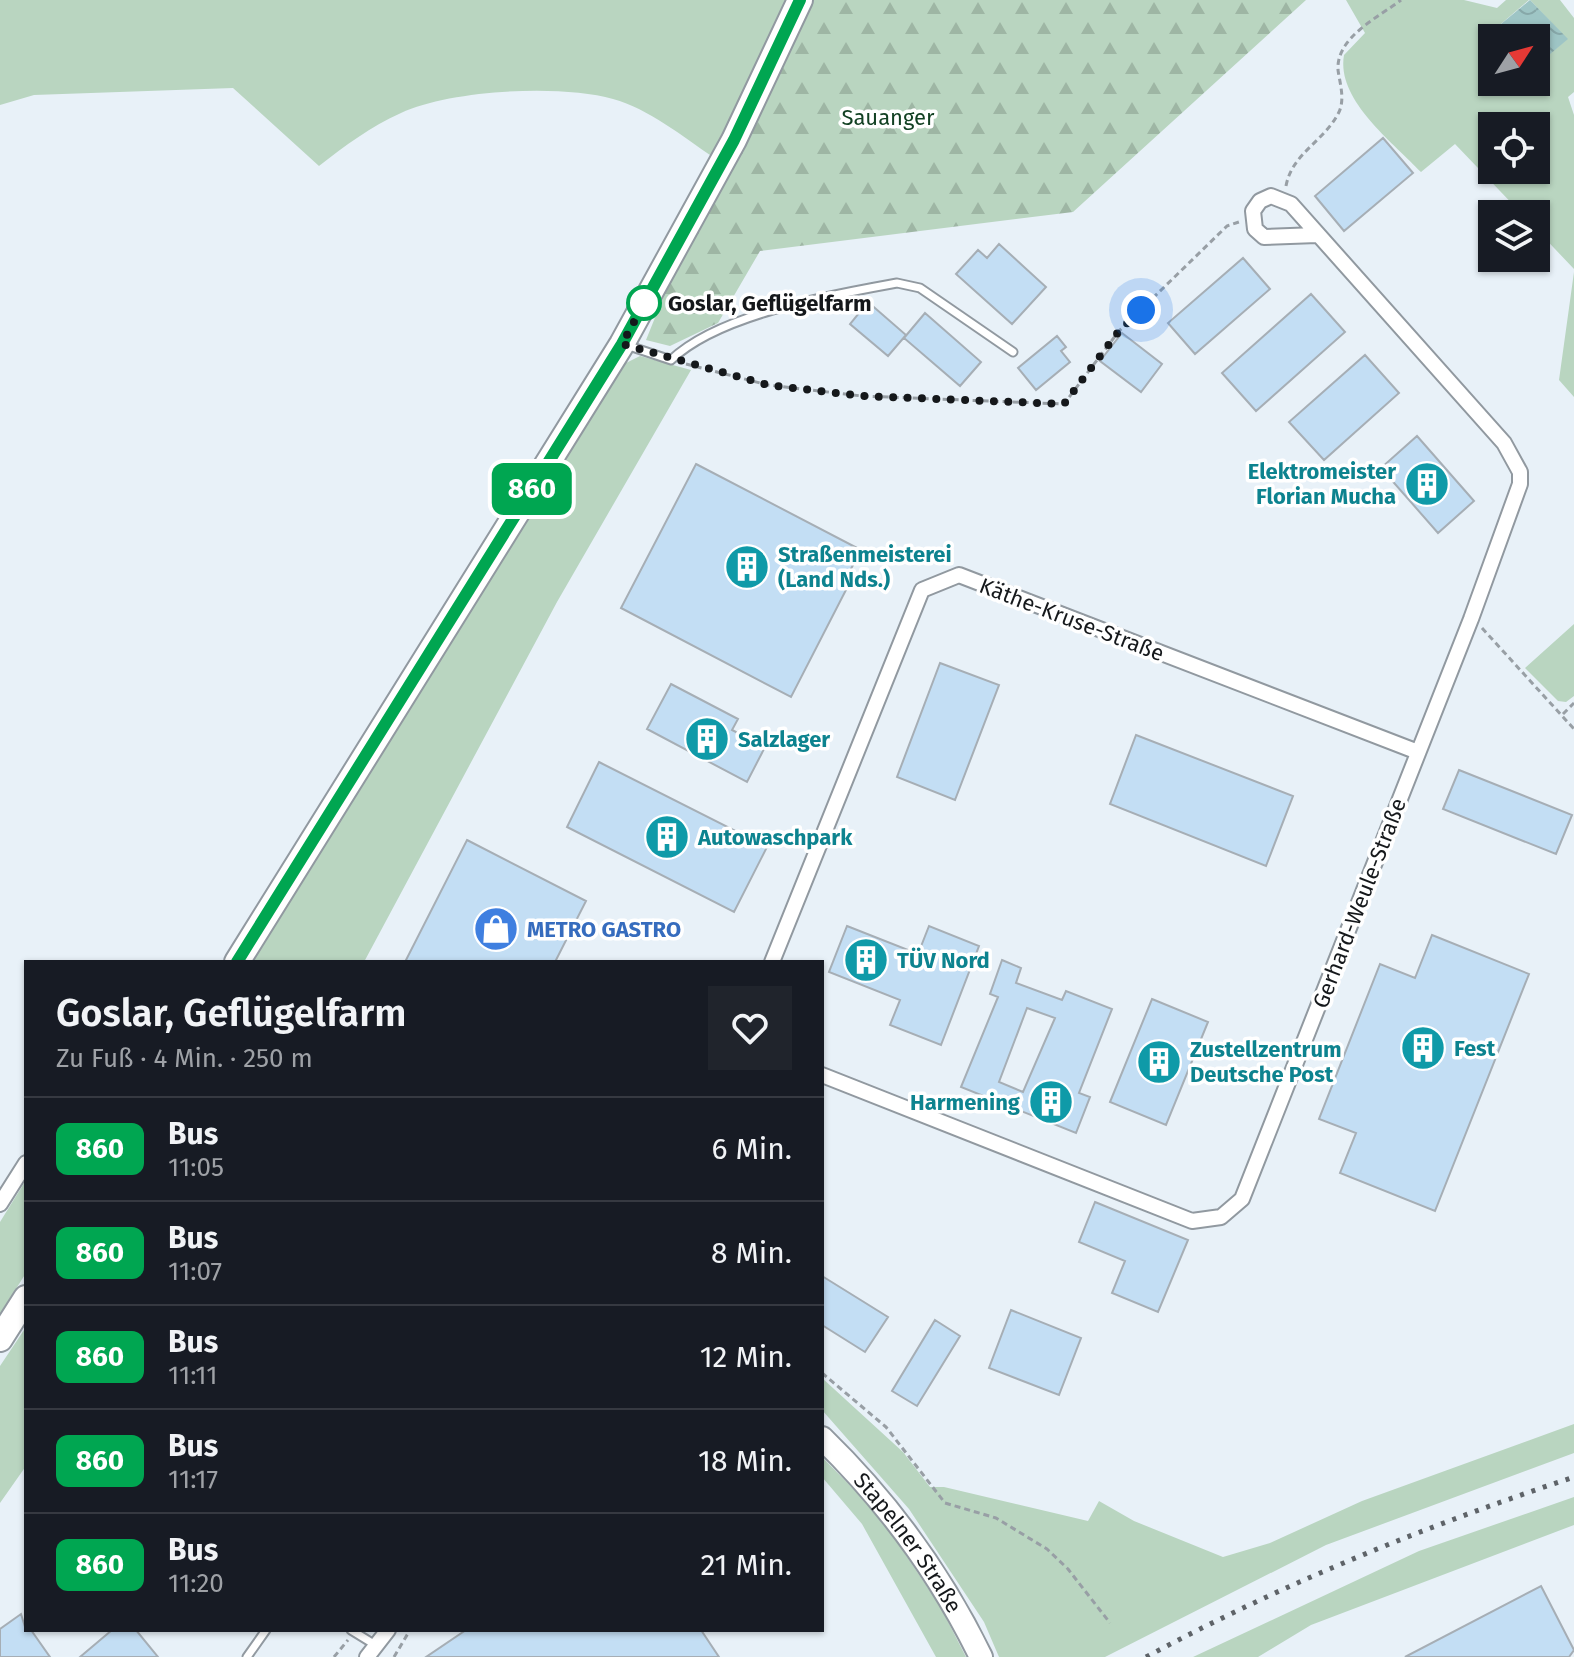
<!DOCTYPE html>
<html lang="de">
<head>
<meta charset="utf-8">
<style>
  :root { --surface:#171b24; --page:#20242c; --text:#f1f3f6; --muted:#9ea1a6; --line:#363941 }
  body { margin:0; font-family:"Fira Sans",sans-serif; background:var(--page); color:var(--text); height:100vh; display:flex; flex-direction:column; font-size:30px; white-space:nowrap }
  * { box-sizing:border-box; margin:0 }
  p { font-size:26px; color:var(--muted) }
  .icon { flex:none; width:44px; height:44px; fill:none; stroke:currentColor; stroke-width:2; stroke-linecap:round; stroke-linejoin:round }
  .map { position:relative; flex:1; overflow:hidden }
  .drawer { position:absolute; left:24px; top:960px; width:800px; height:672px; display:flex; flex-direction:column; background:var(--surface); border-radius:0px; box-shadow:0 2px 6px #0004 }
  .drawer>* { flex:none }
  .badge { padding:0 16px; border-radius:12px; font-size:28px; line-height:52px }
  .needle { width:52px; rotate:54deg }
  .tools { position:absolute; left:1478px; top:24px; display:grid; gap:16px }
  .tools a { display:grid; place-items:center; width:72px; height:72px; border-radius:0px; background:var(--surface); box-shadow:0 2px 6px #0004; font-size:40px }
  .you { position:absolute; width:40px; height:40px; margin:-20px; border:6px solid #fff; border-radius:50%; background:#1a73e8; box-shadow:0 0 0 12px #1a73e833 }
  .map>.badge { position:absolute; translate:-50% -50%; box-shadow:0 0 0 4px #fff }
  .round { display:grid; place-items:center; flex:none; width:84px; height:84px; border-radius:0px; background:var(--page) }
  .headline { display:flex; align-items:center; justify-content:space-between; height:136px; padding:0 32px }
  h1 { font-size:38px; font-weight:600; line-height:60px }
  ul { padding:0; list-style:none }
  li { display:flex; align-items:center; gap:24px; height:104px; padding:0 32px; border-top:2px solid var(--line) }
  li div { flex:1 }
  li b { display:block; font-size:30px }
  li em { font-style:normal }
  li .badge { min-width:88px; font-weight:700; text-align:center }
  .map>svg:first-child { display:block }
  .grass { fill:#b9d5c0; fill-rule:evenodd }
  .forest { fill:url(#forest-firs) }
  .water { fill:url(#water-waves) }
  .building { fill:#c3def4; stroke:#a6aeb5; stroke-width:2; fill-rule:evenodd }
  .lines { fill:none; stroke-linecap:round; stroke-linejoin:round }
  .lane-casing { stroke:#9199a0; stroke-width:11 }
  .street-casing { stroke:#9199a0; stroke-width:18 }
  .secondary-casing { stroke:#9199a0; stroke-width:26 }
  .primary-casing { stroke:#9199a0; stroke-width:28 }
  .path { stroke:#989fa5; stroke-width:3; stroke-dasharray:6 4; stroke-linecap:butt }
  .lane { stroke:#fff; stroke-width:7 }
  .street { stroke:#fff; stroke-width:14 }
  .secondary { stroke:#fff; stroke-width:22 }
  .primary { stroke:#fff; stroke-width:24 }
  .rail { stroke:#5e6368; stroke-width:5; stroke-dasharray:4 8; stroke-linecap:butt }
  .line-casing { stroke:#fff; stroke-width:18 }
  .line { stroke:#00a651; stroke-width:12 }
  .walk { stroke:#15181b; stroke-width:8; stroke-dasharray:0 14.4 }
  .stop-dot { fill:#fff; stroke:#00a651; stroke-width:4 }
  .labels { text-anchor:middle; stroke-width:7; stroke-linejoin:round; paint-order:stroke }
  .park-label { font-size:22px; fill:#124123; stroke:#fff }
  .stop-label { font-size:22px; font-weight:bold; fill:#15181b; stroke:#fff; text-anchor:start }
  .culture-label { font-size:22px; font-weight:bold; fill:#0d838f; stroke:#fff; text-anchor:start }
  .street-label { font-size:22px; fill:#15181b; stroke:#fff }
  .shop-label { font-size:22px; font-weight:bold; fill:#366cbe; stroke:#fff; text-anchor:start }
</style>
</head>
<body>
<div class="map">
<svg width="1574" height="1657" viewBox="0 0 1574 1657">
  <defs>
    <pattern id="forest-firs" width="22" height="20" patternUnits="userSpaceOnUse" patternTransform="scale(2)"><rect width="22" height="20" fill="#b9d5c0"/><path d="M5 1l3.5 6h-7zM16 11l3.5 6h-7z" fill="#9eb6a4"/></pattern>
    <pattern id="water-waves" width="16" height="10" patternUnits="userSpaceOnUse" patternTransform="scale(2)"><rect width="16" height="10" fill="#9ec5c5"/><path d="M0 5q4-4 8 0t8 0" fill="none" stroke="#87a8a9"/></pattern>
  </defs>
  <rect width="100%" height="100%" fill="#e8f1f8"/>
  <path class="grass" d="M0,0H787L713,157C682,136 649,109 613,99C560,84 450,90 401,113C371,126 345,146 319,166L233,88L34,95L0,105Z
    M1346,0H1464L1497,8L1506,0H1529L1495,29L1502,38H1492V82H1536V66L1567,39L1530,0H1560L1574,18V92L1568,97L1574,115V269L1536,229V214H1522L1455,144L1421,172C1393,142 1336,100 1344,55L1365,33ZM1492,126H1536V170H1492Z
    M1574,272V397L1559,380Z
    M640,356L691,370L557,602L364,962H250L622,365Z
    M1574,624V696L1566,702L1558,701L1525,668Z
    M26,1180V1273L0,1314V1222Z
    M26,1327V1466L0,1503V1366Z
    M822,1378L903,1452L930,1487H944L1088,1521L1099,1501L1134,1521L1223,1557L1270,1543L1362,1501L1574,1424V1453L1326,1545L1105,1657H999L984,1622L909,1509L822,1410Z
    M822,1457L879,1515L940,1606L966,1657H936L862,1524L822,1477Z
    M1574,1497V1525L1311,1625L1258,1657H1193L1419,1551Z"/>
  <path class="forest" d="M812,0H1306L1073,212L760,251L718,323L670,346L646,340L671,278L744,144Z"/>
  <path class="water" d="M1530,0L1568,39L1536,66V38H1502L1495,29Z"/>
  <path class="building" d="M1383,138L1413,173L1344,231L1315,196Z
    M999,244L1046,287L1012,324L956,274L978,250L987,258Z
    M1243,258L1270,289L1195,354L1168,323Z
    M1311,294L1345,332L1256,411L1222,373Z
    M868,302L906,335L888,356L850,324Z
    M925,313L981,362L960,386L904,338Z
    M1122,333L1162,364L1141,392L1100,361Z
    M1057,336L1066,347L1061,351L1070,362L1036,390L1018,368Z
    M1365,355L1399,393L1324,460L1289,422Z
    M1417,436L1474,501L1438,533L1381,468Z
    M696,464L861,550L843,584L848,586L791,697L621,608Z
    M940,663L999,685L955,800L897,777Z
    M671,684L738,719L732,730L765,747L747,782L647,729Z
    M1136,735L1293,796L1266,866L1110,804Z
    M599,762L767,847L734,912L567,827Z
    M1459,770L1572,815L1556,854L1443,809Z
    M467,840L586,901L555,962H405Z
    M847,926L918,954L929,926L979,946L941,1045L890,1025L900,1000L829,972Z
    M1432,935L1529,974L1435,1211L1340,1173L1356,1133L1319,1119L1380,964L1415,978Z
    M1002,960L1021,968L1016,983L1062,1000L1066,991L1112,1009L1079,1093L1090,1097L1076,1133L961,1087L998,997L990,994ZM1027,1008L1055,1018L1023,1092L999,1082Z
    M1152,999L1208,1022L1166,1125L1110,1102Z
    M1095,1202L1188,1240L1158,1312L1112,1293L1125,1261L1079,1242Z
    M822,1276L888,1317L865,1352L822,1325Z
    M1011,1310L1081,1338L1059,1395L989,1368Z
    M935,1320L960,1336L917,1406L892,1391Z
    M1541,1586L1574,1650L1569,1657H1405Z
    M21,1614L26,1630H31L50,1657H0V1629Z
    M112,1630H136L158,1657H80Z
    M466,1630H701L719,1657H426Z"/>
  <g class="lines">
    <g class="lane-casing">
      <path id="lane" d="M626,345L671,360C719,314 831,295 897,283L920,288L1013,352
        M351,1630L377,1646
        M247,1657L266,1630"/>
    </g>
    <g class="street-casing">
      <path id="street" d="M772,962L922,590L959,575L1418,752
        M822,1075L1192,1221L1221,1217L1242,1199L1471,619L1520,484V472L1504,443L1291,204L1271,196L1260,201L1253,211L1255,229L1264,237L1317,235
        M0,1204L26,1163
        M367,1657L388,1630"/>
    </g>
    <g class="secondary-casing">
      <g id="secondary">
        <path id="s1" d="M822,1438C889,1503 940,1573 981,1657"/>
      </g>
    </g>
    <g class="primary-casing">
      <path id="primary" d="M237,962L622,344L734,140L800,0
        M0,1339L26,1298"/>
    </g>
    <path class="path" d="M1286,186C1292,153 1325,141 1339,112C1345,99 1340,84 1338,70C1336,37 1379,17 1401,0
      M686,364L768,385L862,396L1064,404L1119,331L1227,226L1239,222
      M1482,628L1574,729
      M1563,714L1574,703
      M822,1373L886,1427L945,1503L996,1518L1047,1549L1068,1569L1110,1623
      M334,1657L348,1640
      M394,1657L410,1630"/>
    <use href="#lane" class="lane"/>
    <use href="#street" class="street"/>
    <use href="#secondary" class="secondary"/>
    <use href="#primary" class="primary"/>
    <path class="rail" d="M1146,1657C1284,1583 1426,1526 1574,1477"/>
  </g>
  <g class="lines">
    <g class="line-casing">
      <path id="line" d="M237,962L622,344L734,140L800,0"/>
    </g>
    <use href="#line" class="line"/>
    <path class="walk" d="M644,303L646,300L622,344L768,385L862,396L1064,404L1119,331L1141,310"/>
  </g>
  <defs>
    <g id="building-disc" transform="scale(2.3)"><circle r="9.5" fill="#0f9aa8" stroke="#fff"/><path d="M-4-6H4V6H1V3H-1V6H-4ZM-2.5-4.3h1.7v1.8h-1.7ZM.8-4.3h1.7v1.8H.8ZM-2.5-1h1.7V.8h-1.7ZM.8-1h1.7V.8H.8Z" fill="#fff"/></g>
    <g id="shop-disc" transform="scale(2.3)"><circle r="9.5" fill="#3f7fe0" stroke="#fff"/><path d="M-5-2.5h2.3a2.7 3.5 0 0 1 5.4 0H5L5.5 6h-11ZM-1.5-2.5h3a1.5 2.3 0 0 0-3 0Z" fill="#fff"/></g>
  </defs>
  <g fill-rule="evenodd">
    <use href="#building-disc" x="1427" y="484"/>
    <use href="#building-disc" x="747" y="567"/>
    <use href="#building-disc" x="707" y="739"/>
    <use href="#building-disc" x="667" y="837"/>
    <use href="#shop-disc" x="496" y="929"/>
    <use href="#building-disc" x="866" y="960"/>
    <use href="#building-disc" x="1423" y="1048"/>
    <use href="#building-disc" x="1159" y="1062"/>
    <use href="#building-disc" x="1051" y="1102"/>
  </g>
  <circle class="stop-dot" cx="644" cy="303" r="16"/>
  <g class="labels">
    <g class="park-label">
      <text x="888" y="125">Sauanger</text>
    </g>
    <g class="stop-label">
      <text x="668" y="311">Goslar, Geflügelfarm</text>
    </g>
    <g class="culture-label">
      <text x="1396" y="479" text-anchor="end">Elektromeister<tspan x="1396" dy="25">Florian Mucha</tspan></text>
      <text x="778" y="562">Straßenmeisterei<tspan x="778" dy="25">(Land Nds.)</tspan></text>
      <text x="738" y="747">Salzlager</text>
      <text x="698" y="845">Autowaschpark</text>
      <text x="897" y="968">TÜV Nord</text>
      <text x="1454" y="1056">Fest</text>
      <text x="1190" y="1057">Zustellzentrum<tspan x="1190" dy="25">Deutsche Post</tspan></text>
      <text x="1020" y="1110" text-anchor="end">Harmening</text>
    </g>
    <g class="street-label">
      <text transform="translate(1072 619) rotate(21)" y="8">Käthe-Kruse-Straße</text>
      <text transform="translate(1359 903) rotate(-69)" y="8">Gerhard-Weule-Straße</text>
      <text dy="8" stroke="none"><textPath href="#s1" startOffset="136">Stapelner Straße</textPath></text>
    </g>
    <g class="shop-label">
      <text x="527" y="937">METRO GASTRO</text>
    </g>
  </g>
</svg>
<div class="tools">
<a><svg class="needle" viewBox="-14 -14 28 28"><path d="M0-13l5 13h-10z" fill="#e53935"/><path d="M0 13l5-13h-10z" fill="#9ea1a6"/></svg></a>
<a><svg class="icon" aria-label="locate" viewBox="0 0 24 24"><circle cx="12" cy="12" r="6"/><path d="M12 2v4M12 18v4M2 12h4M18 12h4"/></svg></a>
<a><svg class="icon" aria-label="layers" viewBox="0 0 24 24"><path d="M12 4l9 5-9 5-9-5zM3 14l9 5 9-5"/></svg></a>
</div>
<div class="you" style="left:1141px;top:310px"></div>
<b class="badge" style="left:532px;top:489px;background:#00a651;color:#fff">860</b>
<section class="drawer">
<div class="headline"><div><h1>Goslar, Geflügelfarm</h1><p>Zu Fuß · 4 Min. · 250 m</p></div><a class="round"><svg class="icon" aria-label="heart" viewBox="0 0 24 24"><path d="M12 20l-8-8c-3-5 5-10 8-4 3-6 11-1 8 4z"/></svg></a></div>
<ul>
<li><span class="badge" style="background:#00a651;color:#fff">860</span><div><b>Bus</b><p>11:05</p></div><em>6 Min.</em></li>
<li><span class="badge" style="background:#00a651;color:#fff">860</span><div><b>Bus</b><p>11:07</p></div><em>8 Min.</em></li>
<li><span class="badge" style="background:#00a651;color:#fff">860</span><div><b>Bus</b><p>11:11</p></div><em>12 Min.</em></li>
<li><span class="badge" style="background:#00a651;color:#fff">860</span><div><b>Bus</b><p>11:17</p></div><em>18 Min.</em></li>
<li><span class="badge" style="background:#00a651;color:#fff">860</span><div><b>Bus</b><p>11:20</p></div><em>21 Min.</em></li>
</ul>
</section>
</div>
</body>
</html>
